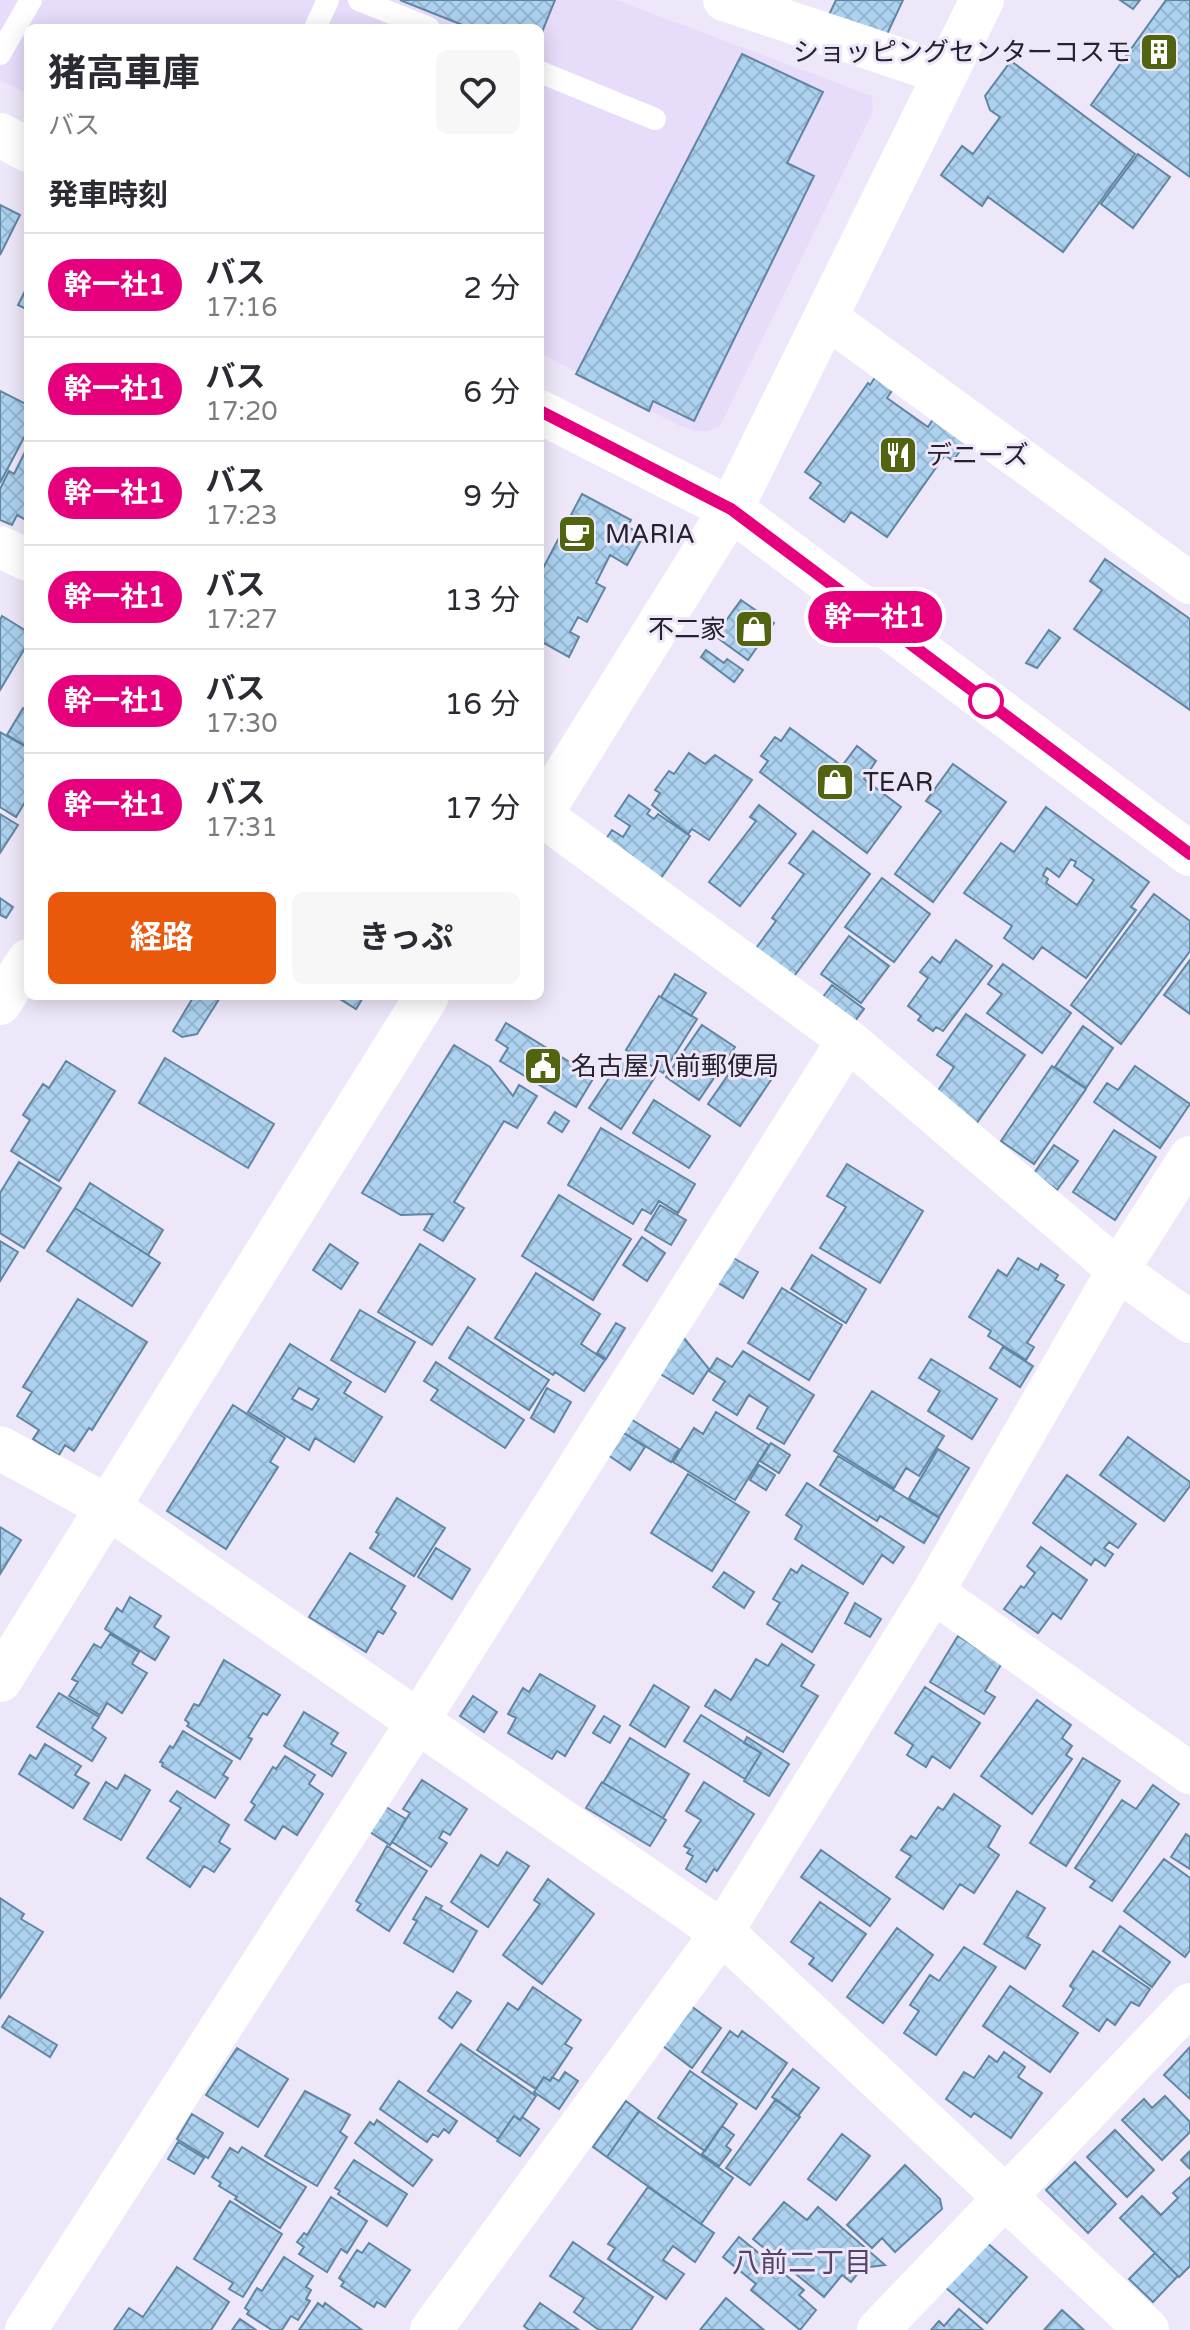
<!DOCTYPE html>
<html lang="ja">
<head>
<meta charset="utf-8">
<style>
  :root { --surface:#fff; --page:#f7f7f7; --text:#2b2b33; --muted:#7c7c81; --line:#e1e1e2; --accent:#ea580c }
  body { margin:0; font-family:"Varela Round","Noto Sans JP",sans-serif; background:var(--page); color:var(--text); height:100vh; display:flex; flex-direction:column; font-size:30px; white-space:nowrap }
  * { box-sizing:border-box; margin:0 }
  p { font-size:26px; color:var(--muted) }
  .icon { flex:none; width:44px; height:44px; fill:none; stroke:currentColor; stroke-width:2; stroke-linecap:round; stroke-linejoin:round }
  .map { position:relative; flex:1; overflow:hidden }
  .details { position:absolute; left:24px; top:24px; width:520px; height:976px; display:flex; flex-direction:column; background:var(--surface); border-radius:12px; box-shadow:0 4px 20px #0003 }
  .details>* { flex:none }
  .badge { padding:0 16px; border-radius:26px; font-size:28px; line-height:52px }
  .map>.badge { position:absolute; translate:-50% -50%; box-shadow:0 0 0 4px #fff }
  h2 { padding:0 24px; font-size:30px; line-height:72px }
  .round { display:grid; place-items:center; flex:none; width:84px; height:84px; border-radius:12px; background:var(--page) }
  .overview { display:flex; align-items:center; justify-content:space-between; height:136px; padding:0 24px }
  h1 { font-size:38px; font-weight:700; line-height:60px }
  .primary-button { display:flex; gap:16px; margin-top:auto; padding:16px 24px }
  .primary-button a { flex:1; height:92px; border-radius:12px; background:var(--accent); color:#fff; font-size:32px; font-weight:700; line-height:92px; text-align:center }
  .primary-button a+a { background:var(--page); color:var(--text) }
  ul { padding:0; list-style:none }
  li { display:flex; align-items:center; gap:24px; height:104px; padding:0 24px; border-top:2px solid var(--line) }
  li div { flex:1 }
  li b { display:block; font-size:30px }
  li em { font-style:normal }
  li .badge { min-width:88px; font-weight:700; text-align:center }
  .map>svg:first-child { display:block }
  .built { fill:#e7dcfa }
  .building { fill:url(#building-cross-hatch); stroke:#6186a2; stroke-width:2; fill-rule:evenodd }
  .lines { fill:none; stroke-linecap:round; stroke-linejoin:round }
  .lane { stroke:#fff; stroke-width:22 }
  .street { stroke:#fff; stroke-width:42 }
  .secondary { stroke:#fff; stroke-width:44 }
  .line-casing { stroke:#fff; stroke-width:18 }
  .line { stroke:#e6007e; stroke-width:12 }
  .stop-dot { fill:#fff; stroke:#e6007e; stroke-width:4 }
  .labels { text-anchor:middle; stroke-width:6; stroke-linejoin:round; paint-order:stroke }
  .poi-label { font-size:26px; fill:#26202f; stroke:#eee7f9; text-anchor:start }
  .neighbourhood-label { font-size:28px; fill:#534468; stroke:#eee7f9 }
</style>
</head>
<body>
<div class="map">
<svg width="1190" height="2330" viewBox="0 0 1190 2330">
  <defs>
    <pattern id="building-cross-hatch" width="8" height="8" patternUnits="userSpaceOnUse" patternTransform="scale(2)"><rect width="8" height="8" fill="#acd2f0"/><path d="M0 0l8 8M0 8l8-8" fill="none" stroke="#94b4ce"/></pattern>
  </defs>
  <rect width="100%" height="100%" fill="#eee7f9"/>
  <path class="built" d="M0,0H616L872,96L873,111L720,426L708,431H695L678,425L540,353V28H28V94L0,80Z"/>
  <path class="building" d="M400,0H555L540,37V28H470Z
    M836,0H903L882,45L827,19Z
    M1120,0H1140L1133,9Z
    M1166,0H1190V177L1091,105Z
    M742,54L823,92L787,163L814,176L694,421L653,401L649,411L576,374Z
    M1011,61L1135,154L1063,252L988,197L982,206L941,175L962,146L973,154L1000,117L990,110L985,96Z
    M1138,154L1170,177L1133,228L1101,204Z
    M0,205L20,215L0,255Z
    M28,285V310L18,305Z
    M878,373L896,385L887,398L928,427L935,416L968,439L953,461L945,455L887,537L851,512L844,522L810,498L821,483L805,472L868,383L870,385Z
    M0,391L28,405V430L0,483Z
    M28,446V521L17,515L12,525L0,520V489L9,471L14,474Z
    M582,494L631,520L627,527L644,535L627,565L610,555L596,583L605,588L587,622L578,617L570,632L579,637L569,657L540,641V574Z
    M1105,559L1190,619V710L1074,629L1102,590L1090,581Z
    M741,600L774,623L748,660L715,636Z
    M2,616L28,632V643L0,690V620Z
    M1049,630L1060,638L1037,668L1026,663Z
    M706,650L724,663L727,659L743,670L734,682L701,657Z
    M23,708L28,711V747L7,735Z
    M790,728L842,766L857,746L876,761L864,779L901,807L867,853L760,772L768,761L761,756L775,737L781,741Z
    M0,732L28,748V797L16,817L0,807Z
    M689,753L705,764L715,755L752,780L709,840L692,829L688,834L652,805L660,793L655,790L669,771L674,774Z
    M953,764L1006,802L933,902L895,874L941,811L926,801Z
    M629,795L650,810L647,814L654,819L658,814L690,836L652,891L597,852L612,830L623,837L630,826L615,816Z
    M759,805L796,834L740,906L709,882L756,821L750,817Z
    M1046,807L1149,882L1131,907L1136,910L1086,978L1042,947L1033,959L1004,938L1012,926L964,893L1001,843L1014,852ZM1071,859L1076,862L1074,866L1094,880L1077,905L1046,883L1048,879L1043,875L1047,868L1059,877Z
    M0,814L18,825L0,853Z
    M813,831L870,874L789,983L751,955L776,921L772,918L804,874L789,863Z
    M882,878L930,914L894,962L845,927Z
    M1154,894L1190,921V951L1121,1044L1071,1005Z
    M0,898L13,907L6,918L0,915Z
    M849,936L889,966L861,1003L821,974Z
    M956,940L992,966L943,1031L936,1027L933,1031L918,1020L921,1016L908,1006L928,978L920,972L932,957L940,963Z
    M1190,960V1014L1164,995Z
    M1003,964L1071,1013L1042,1053L987,1013L1002,994L988,984Z
    M675,974L706,993L691,1016L661,997Z
    M832,985L864,1009L846,1033L814,1009Z
    M194,996H221L197,1034L182,1037L173,1031Z
    M335,996H364L356,1009Z
    M659,996L697,1019L663,1073L626,1050Z
    M966,1014L1025,1055L976,1124L935,1095L954,1067L937,1055Z
    M506,1023L594,1077L576,1107L500,1061L508,1048L496,1040Z
    M702,1025L735,1047L699,1100L666,1077Z
    M1083,1026L1113,1048L1086,1088L1055,1067Z
    M454,1045L490,1067L513,1096L519,1085L537,1096L517,1128L504,1121L454,1202L464,1208L443,1241L424,1230L433,1214L401,1215L362,1193Z
    M743,1053L775,1074L740,1126L708,1104Z
    M623,1057L655,1077L621,1129L589,1108Z
    M165,1058L274,1124L248,1168L139,1103Z
    M66,1061L115,1091L59,1181L11,1151L30,1120L23,1115L43,1084L49,1088Z
    M1052,1066L1086,1089L1034,1164L1001,1141Z
    M1135,1066L1190,1104L1160,1148L1094,1102L1107,1083L1118,1090Z
    M654,1100L710,1136L689,1168L633,1133Z
    M555,1112L569,1121L562,1132L548,1123Z
    M601,1128L695,1184L678,1213L659,1201L651,1214L642,1209L633,1224L568,1185Z
    M1114,1130L1156,1157L1115,1220L1073,1192Z
    M1054,1145L1078,1161L1057,1190L1034,1173Z
    M19,1162L61,1188L24,1248L0,1233V1193Z
    M847,1164L923,1211L880,1283L820,1248L846,1207L827,1196Z
    M90,1183L163,1230L148,1255L75,1208Z
    M559,1195L631,1239L593,1300L522,1256Z
    M660,1205L686,1220L671,1245L645,1230Z
    M75,1208L160,1263L132,1306L47,1251Z
    M642,1237L665,1253L647,1281L623,1265Z
    M0,1241L18,1252L0,1281Z
    M330,1244L358,1263L341,1289L313,1270Z
    M420,1244L475,1279L432,1345L378,1312Z
    M812,1255L866,1289L846,1323L791,1289Z
    M730,1256L758,1272L743,1298L715,1281Z
    M1018,1258L1038,1270L1041,1264L1058,1275L1055,1280L1064,1285L1027,1343L1034,1347L1026,1360L988,1336L991,1331L969,1317L998,1270L1007,1276Z
    M536,1273L600,1314L581,1344L605,1360L584,1391L555,1372L553,1375L495,1338Z
    M782,1288L842,1325L809,1380L748,1343Z
    M78,1299L147,1342L92,1430L89,1428L74,1451L65,1445L59,1455L33,1439L39,1430L17,1416L32,1392L23,1387Z
    M360,1310L415,1342L385,1392L331,1360Z
    M616,1323L625,1328L606,1359L597,1353Z
    M468,1327L549,1380L529,1410L449,1358Z
    M684,1338L709,1369L693,1394L654,1370Z
    M290,1344L351,1382L344,1393L382,1417L354,1462L315,1438L309,1450L248,1412ZM299,1388L319,1399L312,1410L292,1399Z
    M1003,1347L1033,1366L1020,1387L990,1368Z
    M743,1351L814,1395L784,1444L757,1428L768,1407L749,1395L737,1415L713,1400L725,1381L709,1371L717,1358L732,1367Z
    M931,1359L997,1399L972,1439L928,1411L940,1391L919,1378Z
    M436,1362L524,1420L505,1448L431,1400L438,1390L424,1381Z
    M547,1388L571,1402L554,1432L531,1418Z
    M872,1391L944,1436L919,1476L906,1468L894,1488L834,1451Z
    M233,1405L285,1438L270,1462L278,1467L226,1549L167,1511Z
    M716,1412L769,1445L735,1500L673,1462L694,1428L703,1434Z
    M629,1418L679,1449L671,1462L621,1431Z
    M624,1433L645,1447L630,1470L608,1455Z
    M1128,1437L1190,1482V1486L1164,1521L1100,1475Z
    M771,1443L790,1455L779,1473L760,1461Z
    M938,1449L969,1468L939,1517L909,1498Z
    M838,1456L939,1518L924,1543L880,1516L877,1521L820,1485Z
    M759,1465L775,1475L766,1490L750,1480Z
    M688,1474L749,1512L712,1571L651,1533Z
    M1067,1475L1136,1524L1118,1548L1109,1542L1104,1548L1113,1554L1105,1566L1095,1559L1091,1565L1033,1523Z
    M807,1483L904,1547L893,1563L882,1555L863,1584L795,1539L802,1526L786,1515Z
    M397,1498L445,1528L414,1576L370,1548L379,1534L376,1532Z
    M0,1527L21,1540L0,1574Z
    M1041,1547L1087,1580L1061,1619L1053,1613L1038,1633L1004,1609L1021,1586L1024,1588L1035,1573L1027,1566Z
    M436,1548L470,1569L452,1599L418,1577Z
    M350,1553L405,1586L391,1609L396,1613L383,1634L378,1631L366,1652L309,1617Z
    M802,1565L848,1593L812,1652L767,1624L780,1603L773,1599L791,1569L797,1573Z
    M724,1572L754,1592L744,1608L713,1587Z
    M130,1597L161,1616L154,1627L169,1637L155,1660L105,1629L117,1608L122,1612Z
    M855,1603L881,1619L870,1637L845,1623Z
    M110,1634L139,1652L132,1664L147,1673L122,1713L107,1703L100,1715L69,1696L78,1682L72,1679L94,1644L101,1648Z
    M958,1636L1002,1663L985,1691L995,1697L984,1714L930,1682Z
    M782,1644L814,1665L801,1686L818,1696L783,1752L705,1706L715,1690L731,1700L756,1659L768,1666Z
    M224,1660L280,1695L267,1715L263,1713L248,1737L252,1739L240,1759L187,1726L189,1723L185,1720L194,1704L199,1706Z
    M540,1674L595,1706L565,1756L557,1751L552,1759L508,1733L516,1718L508,1714L523,1688L529,1692Z
    M654,1685L689,1707L665,1747L630,1725Z
    M925,1687L980,1723L950,1768L932,1756L926,1767L907,1755L913,1745L895,1733Z
    M59,1693L99,1717L92,1728L106,1738L92,1761L37,1727Z
    M473,1696L497,1712L484,1732L460,1716Z
    M1037,1700L1071,1725L1062,1738L1072,1746L1066,1755L1072,1759L1032,1814L981,1776Z
    M304,1712L338,1733L331,1744L346,1753L332,1776L284,1746Z
    M701,1715L761,1753L745,1779L684,1741Z
    M604,1716L620,1726L610,1743L593,1733Z
    M183,1731L232,1761L223,1775L228,1778L215,1798L162,1766L163,1763L160,1762L170,1746L173,1748Z
    M747,1737L789,1764L769,1796L744,1781L761,1753L744,1743Z
    M630,1738L689,1774L663,1818L603,1783Z
    M45,1744L81,1766L75,1775L89,1783L73,1808L19,1774L30,1755L36,1759Z
    M285,1756L315,1775L309,1784L323,1794L297,1835L283,1826L275,1839L245,1820L255,1805L251,1802L273,1767L276,1769Z
    M1083,1758L1120,1781L1066,1866L1030,1843Z
    M125,1775L150,1790L121,1840L84,1819L106,1782L117,1789Z
    M422,1780L467,1809L450,1835L443,1831L439,1838L447,1843L431,1867L392,1842L410,1813L403,1809Z
    M602,1782L666,1820L650,1846L586,1808Z
    M704,1782L754,1814L717,1871L714,1869L706,1882L686,1869L693,1856L687,1853L690,1849L684,1846L701,1820L686,1811Z
    M1153,1785L1179,1804L1112,1901L1090,1887L1095,1881L1075,1868L1122,1800L1136,1809Z
    M177,1791L229,1825L219,1842L230,1849L214,1872L204,1866L190,1887L147,1858L181,1808L170,1801Z
    M954,1794L1000,1826L988,1847L999,1855L974,1893L960,1884L943,1909L896,1877L911,1856L901,1850L911,1836L916,1839L938,1807L943,1810Z
    M386,1807L406,1819L390,1845L370,1832Z
    M1186,1834L1190,1837V1869L1171,1857Z
    M387,1846L427,1871L389,1931L357,1910L361,1904L356,1901Z
    M821,1850L890,1899L870,1926L801,1877Z
    M507,1852L529,1866L488,1927L451,1902L481,1855L498,1866Z
    M1164,1859L1190,1878V1950L1185,1957L1124,1911Z
    M548,1879L594,1914L542,1984L503,1955L540,1904L534,1900Z
    M1017,1891L1045,1908L1027,1937L1040,1945L1025,1969L984,1944Z
    M426,1897L442,1906L440,1909L477,1931L453,1972L404,1943L417,1921L413,1919Z
    M0,1898L24,1914L21,1919L43,1932L0,1998Z
    M820,1902L866,1934L832,1981L809,1964L814,1958L791,1942Z
    M1120,1926L1170,1962L1152,1987L1103,1951Z
    M897,1928L933,1955L883,2023L847,1997Z
    M964,1947L996,1967L936,2055L904,2033L919,2011L910,2005L930,1975L939,1981Z
    M1093,1951L1150,1989L1139,2006L1131,2002L1115,2025L1107,2019L1099,2031L1063,2006L1074,1989L1070,1986Z
    M1010,1986L1078,2033L1050,2072L983,2026Z
    M533,1987L581,2020L565,2044L572,2048L550,2081L544,2077L536,2089L477,2050L508,2003L518,2010Z
    M457,1992L471,2001L452,2028L439,2018Z
    M691,2006L721,2028L692,2068L663,2046Z
    M9,2016L57,2045L50,2057L2,2027Z
    M730,2031L738,2037L742,2031L787,2063L756,2109L702,2072Z
    M461,2044L536,2096L520,2120L514,2116L498,2139L428,2091Z
    M1190,2047V2099L1164,2075Z
    M237,2048L288,2079L258,2127L206,2095Z
    M1004,2052L1025,2067L1018,2077L1042,2093L1011,2138L974,2113L971,2117L946,2099L964,2072L974,2078L989,2056L997,2062Z
    M793,2069L819,2088L798,2116L772,2097Z
    M690,2071L737,2104L705,2151L658,2118Z
    M565,2072L578,2081L559,2109L534,2092L544,2077L550,2081L552,2077L559,2081Z
    M399,2081L457,2121L449,2133L444,2129L438,2137L433,2134L427,2142L380,2109Z
    M305,2091L350,2115L340,2132L347,2137L317,2186L265,2156Z
    M1165,2096L1190,2122V2132L1162,2160L1122,2120L1144,2099L1152,2108Z
    M776,2099L800,2117L750,2185L726,2168Z
    M626,2101L639,2111L607,2157L593,2147Z
    M639,2111L733,2178L701,2224L607,2157Z
    M192,2114L223,2133L208,2158L177,2139Z
    M514,2116L520,2120L522,2117L539,2129L520,2156L497,2141Z
    M377,2120L432,2160L413,2186L355,2143L370,2122L374,2125Z
    M722,2126L734,2135L726,2146L731,2150L719,2166L702,2154Z
    M1115,2130L1154,2170L1127,2197L1087,2157Z
    M842,2134L870,2156L836,2200L808,2179Z
    M178,2142L204,2158L194,2174L168,2159Z
    M242,2147L306,2187L280,2228L235,2199L237,2197L219,2186L221,2183L212,2177L230,2148L238,2153Z
    M1190,2151V2169L1181,2160Z
    M354,2160L407,2194L387,2226L338,2194L340,2191L335,2188Z
    M1075,2162L1116,2204L1088,2233L1046,2190Z
    M905,2165L940,2199L942,2209L895,2252L882,2238L872,2248L847,2225Z
    M1190,2177V2266L1179,2277L1120,2218L1142,2196L1161,2215L1178,2198L1173,2193Z
    M648,2187L714,2233L695,2262L673,2246L663,2260L684,2274L666,2299L608,2259L615,2248L608,2244Z
    M331,2197L367,2221L347,2253L341,2249L327,2272L299,2254L304,2247L297,2242L304,2233L307,2235Z
    M230,2201L282,2234L243,2297L229,2289L233,2283L194,2259Z
    M784,2202L807,2220L818,2207L885,2265L862,2268L851,2282L842,2275L824,2297L753,2239Z
    M739,2237L804,2290L799,2295L816,2310L800,2330L751,2290L756,2284L723,2257Z
    M573,2242L653,2297L631,2330H599L574,2312L584,2298L550,2276Z
    M986,2242L1027,2277L987,2323L946,2288Z
    M369,2243L410,2270L385,2307L377,2302L374,2307L341,2286L344,2282L339,2278L357,2250L362,2253Z
    M1155,2253L1178,2276L1153,2302L1129,2279Z
    M284,2257L313,2276L306,2287L311,2290L306,2299L310,2301L298,2320L291,2316L282,2330H272L247,2314L249,2311L245,2308L257,2288L262,2291Z
    M177,2267L229,2302L211,2330H114L129,2308L143,2317Z
    M726,2298L764,2330H700Z
    M318,2303L323,2307L325,2303L362,2330H299Z
    M540,2303L579,2330H529L524,2326Z
    M959,2309L983,2330H931L939,2321L944,2326Z
    M1062,2310L1084,2330H1044Z
    M240,2319L256,2330H232Z"/>
  <g class="lines">
    <path class="lane" d="M359,0L429,28
      M315,28L328,0
      M0,54L31,0
      M540,72L655,119"/>
    <path class="street" d="M724,0L945,74
      M826,317L1190,583
      M0,547L28,560
      M540,814L848,1040L1118,1270L1190,1322
      M0,1004L28,960
      M933,1592L1190,1773
      M26,2330L418,1721L848,1040
      M431,2330L722,1932L933,1592L1118,1270L1190,1157
      M878,2330L1190,2004"/>
    <path class="secondary" d="M0,135L28,150
      M540,412L731,509L1190,854
      M540,815L731,509L982,0
      M0,1448L108,1507L722,1932L1147,2330
      M0,1680L427,996"/>
  </g>
  <g class="lines">
    <g class="line-casing">
      <path id="line" d="M540,411L731,509L1190,854"/>
    </g>
    <use href="#line" class="line"/>
  </g>
  <defs>
    <g id="building-square" transform="scale(2)"><rect x="-9" y="-9" width="18" height="18" rx="4" fill="#516510" stroke="#eee7f9"/><path d="M-4-6H4V6H1V3H-1V6H-4ZM-2.5-4.3h1.7v1.8h-1.7ZM.8-4.3h1.7v1.8H.8ZM-2.5-1h1.7V.8h-1.7ZM.8-1h1.7V.8H.8Z" fill="#fff"/></g>
    <g id="restaurant-square" transform="scale(2)"><rect x="-9" y="-9" width="18" height="18" rx="4" fill="#516510" stroke="#eee7f9"/><path d="M-5-6h1v4h1v-4h1v4h1v-4h1v5L-1.5 .5V6h-2V.5L-5-1ZM5-6V6H3V1.5H1.5Q1.5-4 5-6Z" fill="#fff"/></g>
    <g id="cafe-square" transform="scale(2)"><rect x="-9" y="-9" width="18" height="18" rx="4" fill="#516510" stroke="#eee7f9"/><path d="M-5.5-4.5H6V0H3Q3 3.5 0 3.5H-2.5Q-5.5 3.5-5.5 0ZM3-3.2v2h1.7v-2ZM-6 4.5H4V6H-6Z" fill="#fff"/></g>
    <g id="shop-square" transform="scale(2)"><rect x="-9" y="-9" width="18" height="18" rx="4" fill="#516510" stroke="#eee7f9"/><path d="M-5-2.5h2.3a2.7 3.5 0 0 1 5.4 0H5L5.5 6h-11ZM-1.5-2.5h3a1.5 2.3 0 0 0-3 0Z" fill="#fff"/></g>
    <g id="civic-square" transform="scale(2)"><rect x="-9" y="-9" width="18" height="18" rx="4" fill="#516510" stroke="#eee7f9"/><path d="M-.6-6.5H3V-4.5H.6V-3L4-1V1h2V6H-6V1h2V-1L-.6-3ZM-1.2 2.5V6h2.4V2.5Z" fill="#fff"/></g>
  </defs>
  <g fill-rule="evenodd">
    <use href="#building-square" x="1159" y="52"/>
    <use href="#restaurant-square" x="898" y="455"/>
    <use href="#cafe-square" x="577" y="534"/>
    <use href="#shop-square" x="754" y="629"/>
    <use href="#shop-square" x="835" y="782"/>
    <use href="#civic-square" x="543" y="1066"/>
  </g>
  <circle class="stop-dot" cx="986" cy="701" r="16"/>
  <g class="labels">
    <g class="poi-label">
      <text x="1131" y="61" text-anchor="end">ショッピングセンターコスモ</text>
      <text x="926" y="464">デニーズ</text>
      <text x="605" y="543">MARIA</text>
      <text x="726" y="638" text-anchor="end">不二家</text>
      <text x="863" y="791">TEAR</text>
      <text x="571" y="1075">名古屋八前郵便局</text>
    </g>
    <g class="neighbourhood-label">
      <text x="802" y="2272">八前二丁目</text>
    </g>
  </g>
</svg>
<b class="badge" style="left:875px;top:617px;background:#e6007e;color:#fff">幹一社1</b>
<section class="details">
<div class="overview"><div><h1>猪高車庫</h1><p>バス</p></div><a class="round"><svg class="icon" aria-label="heart" viewBox="0 0 24 24"><path d="M12 20l-8-8c-3-5 5-10 8-4 3-6 11-1 8 4z"/></svg></a></div>
<h2>発車時刻</h2>
<ul>
<li><span class="badge" style="background:#e6007e;color:#fff">幹一社1</span><div><b>バス</b><p>17:16</p></div><em>2 分</em></li>
<li><span class="badge" style="background:#e6007e;color:#fff">幹一社1</span><div><b>バス</b><p>17:20</p></div><em>6 分</em></li>
<li><span class="badge" style="background:#e6007e;color:#fff">幹一社1</span><div><b>バス</b><p>17:23</p></div><em>9 分</em></li>
<li><span class="badge" style="background:#e6007e;color:#fff">幹一社1</span><div><b>バス</b><p>17:27</p></div><em>13 分</em></li>
<li><span class="badge" style="background:#e6007e;color:#fff">幹一社1</span><div><b>バス</b><p>17:30</p></div><em>16 分</em></li>
<li><span class="badge" style="background:#e6007e;color:#fff">幹一社1</span><div><b>バス</b><p>17:31</p></div><em>17 分</em></li>
</ul>
<div class="primary-button"><a>経路</a><a>きっぷ</a></div>
</section>
</div>
</body>
</html>
